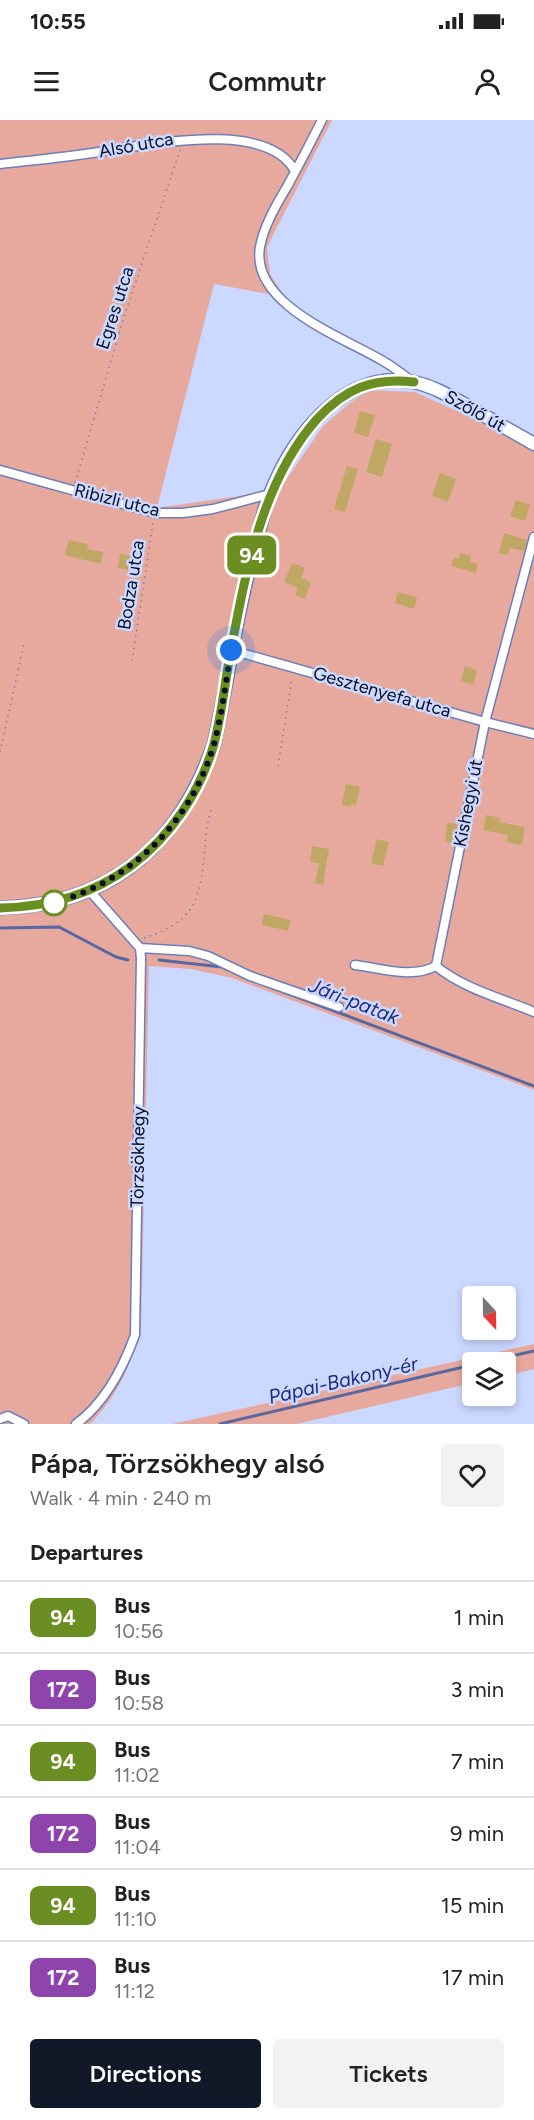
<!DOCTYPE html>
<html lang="en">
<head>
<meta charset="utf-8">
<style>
  :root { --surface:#fff; --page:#f2f2f2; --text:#222; --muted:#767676; --line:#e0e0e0; --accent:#111827 }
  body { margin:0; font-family:Figtree,sans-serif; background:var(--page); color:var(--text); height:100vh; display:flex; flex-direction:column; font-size:22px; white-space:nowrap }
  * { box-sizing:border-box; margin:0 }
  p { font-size:20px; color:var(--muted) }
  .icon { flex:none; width:33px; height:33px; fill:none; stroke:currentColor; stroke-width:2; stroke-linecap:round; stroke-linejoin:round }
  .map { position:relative; height:1304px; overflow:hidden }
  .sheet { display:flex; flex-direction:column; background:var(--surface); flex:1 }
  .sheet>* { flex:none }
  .badge { padding:0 12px; border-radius:9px; font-size:21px; line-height:39px }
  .needle { width:39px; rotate:158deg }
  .controls { position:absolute; left:462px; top:1166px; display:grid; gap:12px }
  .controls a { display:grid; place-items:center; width:54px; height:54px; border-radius:6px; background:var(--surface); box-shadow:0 3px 9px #0003; font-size:30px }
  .you { position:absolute; width:30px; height:30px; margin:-15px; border:4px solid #fff; border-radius:50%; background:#1a73e8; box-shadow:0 0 0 9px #1a73e833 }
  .map>.badge { position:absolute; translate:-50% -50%; box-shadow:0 0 0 3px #fff }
  h2 { padding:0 30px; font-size:22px; line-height:54px }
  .round { display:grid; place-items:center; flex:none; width:63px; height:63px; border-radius:6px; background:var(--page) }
  .head { display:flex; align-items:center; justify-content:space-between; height:102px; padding:0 30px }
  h1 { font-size:28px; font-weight:600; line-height:45px }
  .primary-button { display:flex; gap:12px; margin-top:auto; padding:12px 30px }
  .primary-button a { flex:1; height:69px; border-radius:6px; background:var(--accent); color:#fff; font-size:24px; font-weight:600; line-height:69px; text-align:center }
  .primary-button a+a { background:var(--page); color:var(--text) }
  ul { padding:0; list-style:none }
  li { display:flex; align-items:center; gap:18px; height:72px; padding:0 30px; border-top:2px solid var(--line) }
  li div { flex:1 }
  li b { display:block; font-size:22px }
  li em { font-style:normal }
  li .badge { min-width:66px; font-weight:700; text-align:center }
  .status { display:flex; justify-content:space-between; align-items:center; height:42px; padding:0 30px; background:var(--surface); direction:ltr }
  .status svg { height:16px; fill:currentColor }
  header { display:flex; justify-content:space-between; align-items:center; height:78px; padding:0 30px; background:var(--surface); font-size:27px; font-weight:600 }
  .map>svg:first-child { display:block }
  .green { fill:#e7a99e }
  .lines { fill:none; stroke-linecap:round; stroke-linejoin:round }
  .stream { stroke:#5667a2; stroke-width:3 }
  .building { fill:#c0a864 }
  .street-casing { stroke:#6d7eb9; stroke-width:11 }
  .secondary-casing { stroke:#6d7eb9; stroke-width:15 }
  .path { stroke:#7882a2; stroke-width:1.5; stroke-dasharray:1.5 4.5; stroke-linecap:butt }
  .street { stroke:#fff; stroke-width:8 }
  .secondary { stroke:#fff; stroke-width:12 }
  .line-casing { stroke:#fff; stroke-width:14 }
  .line { stroke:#6b8e23; stroke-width:9 }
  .walk { stroke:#080e24; stroke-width:6; stroke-dasharray:0 10.8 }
  .stop-dot { fill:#fff; stroke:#6b8e23; stroke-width:3 }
  .labels { text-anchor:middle; stroke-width:5; stroke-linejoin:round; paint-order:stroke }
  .street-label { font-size:18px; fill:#080e24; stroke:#cbd8ff }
  .water-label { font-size:20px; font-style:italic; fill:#1f2b81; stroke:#cbd8ff }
</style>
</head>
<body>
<div class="status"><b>10:55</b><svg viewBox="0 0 49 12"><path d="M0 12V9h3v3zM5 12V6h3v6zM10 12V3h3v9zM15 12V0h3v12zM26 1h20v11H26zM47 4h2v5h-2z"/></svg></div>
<header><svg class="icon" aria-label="menu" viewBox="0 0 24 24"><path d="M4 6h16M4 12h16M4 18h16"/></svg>Commutr<svg class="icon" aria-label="person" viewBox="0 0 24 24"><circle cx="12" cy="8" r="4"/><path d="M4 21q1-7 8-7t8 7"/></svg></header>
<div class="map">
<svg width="534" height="1304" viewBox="0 0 534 1304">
  <rect width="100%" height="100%" fill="#cbd8ff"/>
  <path class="green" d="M0,0H332L267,127L270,154L285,177L214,164L157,388L279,370L323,306L351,282L370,270L415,272L534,326V970L232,858L191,849L149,846L141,1210C130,1246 117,1277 90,1304H0Z
    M534,1224V1249L506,1256V1242H472V1263L297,1304H172Z"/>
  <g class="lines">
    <path class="stream" d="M0,808L59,807L116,837L128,840
      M159,840L222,847L228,850
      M265,865L534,966
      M485,1242L534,1231
      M220,1304L472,1245"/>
  </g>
  <path class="building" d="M360,291L375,295L368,317L354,313Z
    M376,319L392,324L382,357L366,352Z
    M347,346L358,349L345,392L334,389Z
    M440,353L456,359L448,382L432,376Z
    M516,380L530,385L525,401L510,396Z
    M504,413L527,420L524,431L510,428L508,435L499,433Z
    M69,420L88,424L87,429L103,432L101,444L65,435Z
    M460,433L471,436L470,442L478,444L476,453L451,446L454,437L459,439Z
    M120,434L136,437L133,451L118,448Z
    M292,443L305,448L301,458L311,462L305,479L295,475L298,468L284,462Z
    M398,472L417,477L414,489L395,483Z
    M465,546L477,550L473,565L461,561Z
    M346,664L360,667L356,685L351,684L350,687L342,685Z
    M486,695L500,698L499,702L525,707L522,725L506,722L508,715L483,710Z
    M447,703L457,704L454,723L445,722Z
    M377,719L389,722L383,746L371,743Z
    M312,726L329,729L323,765L315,763L319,743L310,742Z
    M264,794L291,800L288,811L262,805Z"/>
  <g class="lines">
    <g class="street-casing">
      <path id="street" d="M322,0C311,22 300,43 288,65C277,84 264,105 260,127C250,185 345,218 383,241C394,247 403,255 413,262
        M0,44C35,40 70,37 105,31C155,24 267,0 295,51
        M0,350L155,393H183L213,389L270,374
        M231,530L485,602L534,614
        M140,828L189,831L208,836L250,856L339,887
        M355,845C381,848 412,859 436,846
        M436,846L485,602L534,417
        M436,846C464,869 501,878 534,892
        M0,1299L8,1296L24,1304
        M76,1304C105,1283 123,1248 135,1215L141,838L140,828L89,770"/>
    </g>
    <g class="secondary-casing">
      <path id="secondary" d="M0,788C110,785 178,727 214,624C229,556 237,487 257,420C261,404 264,387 271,372C294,315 344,249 413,262C434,266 453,278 471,288C492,300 513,312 534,324"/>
    </g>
    <path class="path" d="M75,363L123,200L180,30
      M132,541L153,403
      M0,632L24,524
      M278,646L292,558
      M144,818C197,801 200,779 205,727C206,714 207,702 211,690"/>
    <use href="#street" class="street"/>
    <use href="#secondary" class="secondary"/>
  </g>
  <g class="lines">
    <g class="line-casing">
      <path id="line" d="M0,788C49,787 92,775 131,746C171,716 200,672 214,624C222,593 225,561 231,530C246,451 262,361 317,299C345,269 372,257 414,262"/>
    </g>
    <use href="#line" class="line"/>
    <path class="walk" d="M54,783L48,784C128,765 191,704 214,624C222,594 226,561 231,530"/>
  </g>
  <circle class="stop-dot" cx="54" cy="783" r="12"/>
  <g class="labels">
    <g class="street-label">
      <text transform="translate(136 25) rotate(-10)" y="6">Alsó utca</text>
      <text transform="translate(115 188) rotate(-72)" y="6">Egres utca</text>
      <text transform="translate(475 291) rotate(29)" y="6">Szőlő út</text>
      <text transform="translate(117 380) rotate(14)" y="6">Ribizli utca</text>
      <text transform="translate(131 465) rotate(-81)" y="6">Bodza utca</text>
      <text transform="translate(382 572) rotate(16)" y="6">Gesztenyefa utca</text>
      <text transform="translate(468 683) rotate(-79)" y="6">Kishegyi út</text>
      <text transform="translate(138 1037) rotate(-89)" y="6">Törzsökhegy</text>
    </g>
    <g class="water-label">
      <text transform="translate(354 881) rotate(21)" y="7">Jári-patak</text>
      <text transform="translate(343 1260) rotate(-13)" y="7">Pápai-Bakony-ér</text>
    </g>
  </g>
</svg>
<div class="controls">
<a><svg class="needle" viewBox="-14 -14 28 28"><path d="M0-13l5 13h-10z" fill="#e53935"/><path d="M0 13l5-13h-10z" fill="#767676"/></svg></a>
<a><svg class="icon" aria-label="layers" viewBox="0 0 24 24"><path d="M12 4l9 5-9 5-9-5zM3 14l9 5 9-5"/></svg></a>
</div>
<div class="you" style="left:231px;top:530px"></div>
<b class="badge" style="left:252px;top:435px;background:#6b8e23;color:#fff">94</b>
</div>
<section class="sheet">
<div class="head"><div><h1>Pápa, Törzsökhegy alsó</h1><p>Walk · 4 min · 240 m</p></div><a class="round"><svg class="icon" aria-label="heart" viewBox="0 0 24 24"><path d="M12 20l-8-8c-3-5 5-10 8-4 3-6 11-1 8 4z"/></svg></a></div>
<h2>Departures</h2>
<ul>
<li><span class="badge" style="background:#6b8e23;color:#fff">94</span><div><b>Bus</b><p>10:56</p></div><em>1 min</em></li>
<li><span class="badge" style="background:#8e44ad;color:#fff">172</span><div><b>Bus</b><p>10:58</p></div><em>3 min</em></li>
<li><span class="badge" style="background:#6b8e23;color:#fff">94</span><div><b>Bus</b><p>11:02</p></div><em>7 min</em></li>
<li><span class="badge" style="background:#8e44ad;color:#fff">172</span><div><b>Bus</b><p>11:04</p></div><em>9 min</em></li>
<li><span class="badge" style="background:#6b8e23;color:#fff">94</span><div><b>Bus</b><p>11:10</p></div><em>15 min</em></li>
<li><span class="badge" style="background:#8e44ad;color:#fff">172</span><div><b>Bus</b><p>11:12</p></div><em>17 min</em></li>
</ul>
<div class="primary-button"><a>Directions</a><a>Tickets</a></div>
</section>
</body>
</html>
